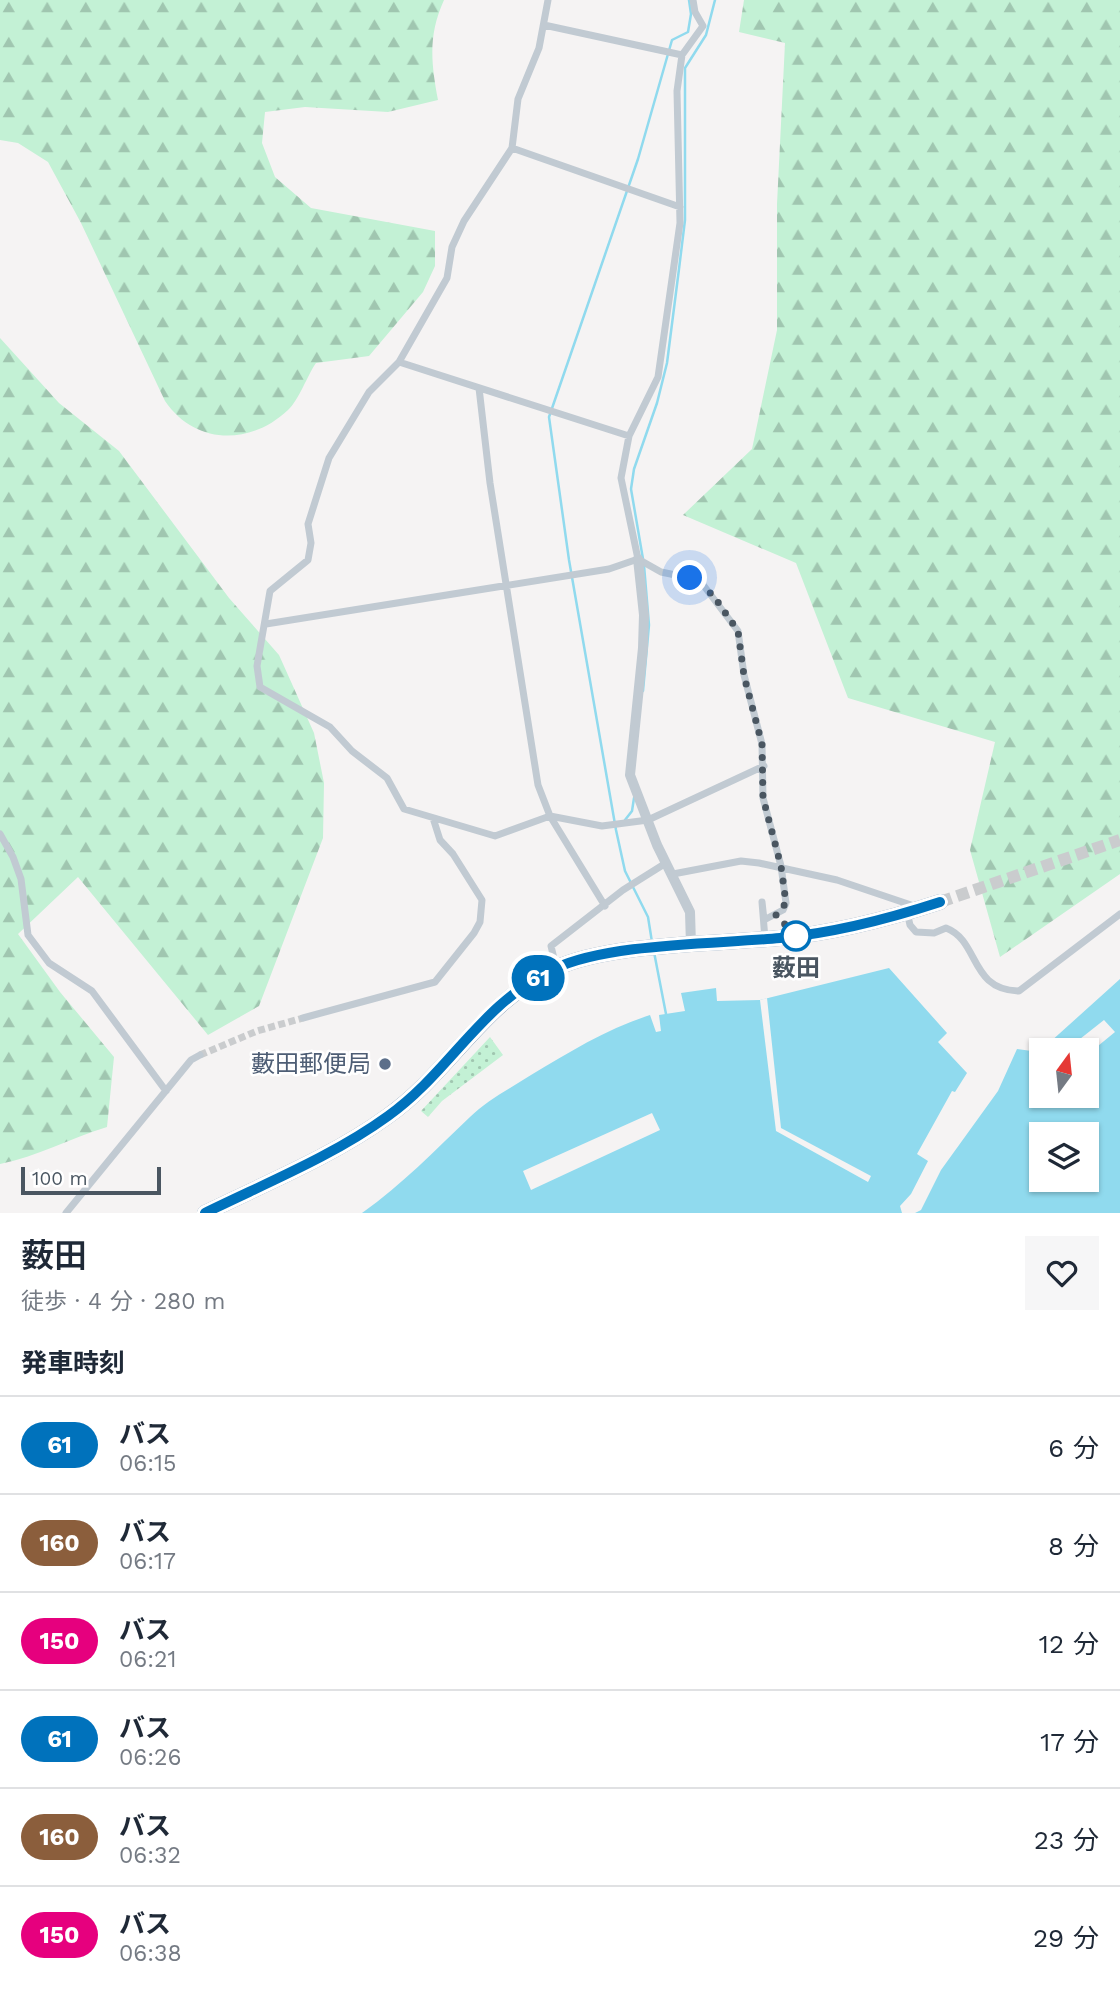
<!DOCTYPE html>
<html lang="ja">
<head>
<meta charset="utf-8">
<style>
  :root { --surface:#fff; --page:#f6f6f7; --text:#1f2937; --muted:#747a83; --line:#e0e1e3 }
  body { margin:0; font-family:"Work Sans","Noto Sans JP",sans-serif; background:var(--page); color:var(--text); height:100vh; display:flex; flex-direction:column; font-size:26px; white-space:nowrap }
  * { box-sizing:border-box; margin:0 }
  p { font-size:23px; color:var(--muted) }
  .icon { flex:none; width:38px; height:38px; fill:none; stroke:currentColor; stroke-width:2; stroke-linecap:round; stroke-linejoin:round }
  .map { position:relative; height:1213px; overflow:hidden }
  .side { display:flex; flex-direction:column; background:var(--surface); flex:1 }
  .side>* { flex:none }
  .badge { padding:0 14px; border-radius:23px; font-size:24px; line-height:46px }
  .needle { width:46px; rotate:15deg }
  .buttons { position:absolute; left:1029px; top:1038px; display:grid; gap:14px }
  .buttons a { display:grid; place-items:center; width:70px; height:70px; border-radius:0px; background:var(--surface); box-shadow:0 2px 5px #0004; font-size:35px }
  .scale { position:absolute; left:21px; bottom:18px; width:140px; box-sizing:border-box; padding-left:7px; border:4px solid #4a5661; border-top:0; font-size:19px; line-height:24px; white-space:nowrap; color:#4a5661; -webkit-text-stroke:5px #fff; paint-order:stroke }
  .you { position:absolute; width:35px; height:35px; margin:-18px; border:5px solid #fff; border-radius:50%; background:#1a73e8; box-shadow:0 0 0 10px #1a73e833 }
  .map>.badge { position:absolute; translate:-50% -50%; box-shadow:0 0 0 4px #fff }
  h2 { padding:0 21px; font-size:26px; line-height:63px }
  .round { display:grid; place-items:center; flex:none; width:74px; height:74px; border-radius:0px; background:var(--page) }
  .headline { display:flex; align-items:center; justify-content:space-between; height:119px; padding:0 21px }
  h1 { font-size:33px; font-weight:600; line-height:52px }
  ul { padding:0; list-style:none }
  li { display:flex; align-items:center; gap:21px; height:98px; padding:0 21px; border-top:2px solid var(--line) }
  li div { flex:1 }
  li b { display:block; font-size:26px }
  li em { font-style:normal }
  li .badge { min-width:77px; font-weight:700; text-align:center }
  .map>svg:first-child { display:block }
  .grass { fill:url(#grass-dots) }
  .forest { fill:url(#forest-firs) }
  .water { fill:#90daee; fill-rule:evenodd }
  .pier { fill:#f5f3f3 }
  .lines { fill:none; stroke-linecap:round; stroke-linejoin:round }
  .stream { stroke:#90daee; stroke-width:2.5 }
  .minor-tunnel { stroke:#caccce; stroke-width:7; stroke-dasharray:7 3.5; stroke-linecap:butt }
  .trunk-tunnel { stroke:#caccce; stroke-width:12; stroke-dasharray:12 6; stroke-linecap:butt }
  .trunk-casing { stroke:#7690ad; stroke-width:16 }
  .minor { stroke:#c1cad2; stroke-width:7 }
  .tertiary { stroke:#c1cad2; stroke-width:10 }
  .trunk { stroke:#9fb4c9; stroke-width:12 }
  .line-casing { stroke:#fff; stroke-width:16 }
  .line { stroke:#0072bc; stroke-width:10 }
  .walk { stroke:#4a5661; stroke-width:7; stroke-dasharray:0 12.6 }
  .stop-dot { fill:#fff; stroke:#0072bc; stroke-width:3.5 }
  .service-dot { fill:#5c6f8a; stroke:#fff; stroke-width:2.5 }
  .labels { text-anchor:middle; stroke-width:5; stroke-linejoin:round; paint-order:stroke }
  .stop-label { font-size:24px; font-weight:bold; fill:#4a5661; stroke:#fff }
  .service-label { font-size:24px; fill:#4e5e75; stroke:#fff; text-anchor:end }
</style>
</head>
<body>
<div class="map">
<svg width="1120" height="1213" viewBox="0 0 1120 1213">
  <defs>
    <pattern id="grass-dots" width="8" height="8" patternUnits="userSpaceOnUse" patternTransform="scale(1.75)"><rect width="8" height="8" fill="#c3f1d5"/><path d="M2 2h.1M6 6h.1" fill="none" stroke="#a0c6b0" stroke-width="1.8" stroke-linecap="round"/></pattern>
    <pattern id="forest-firs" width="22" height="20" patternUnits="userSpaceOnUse" patternTransform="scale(1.75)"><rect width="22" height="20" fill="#c3f1d5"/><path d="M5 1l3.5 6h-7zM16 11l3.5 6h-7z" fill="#a0c6b0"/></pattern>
  </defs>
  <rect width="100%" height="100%" fill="#f5f3f3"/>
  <path class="grass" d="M490,1037L503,1055L442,1101L428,1117L421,1111Z"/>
  <path class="forest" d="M0,0H444C428,35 431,63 438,100L388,112L305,107L265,112L262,143L275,177L311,208L435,231V266L423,292L369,356L316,363C307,376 299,400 288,410C250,446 195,445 165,401L81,223L48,162L18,143L0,140Z
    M744,0H1120V874L1000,957L970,850L995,742L848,698L796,563L683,515L752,449L777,330V204L785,43L739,32Z
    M0,338L59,403L119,451L229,598L279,655L314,733L324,783L323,838L259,1006L208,1035L78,877L18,934L60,992L114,1057L107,1127C70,1138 37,1157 0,1164Z"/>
  <path class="water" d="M889,968L947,1033L938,1042L967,1073L955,1092L952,1091L917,1154L928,1161L911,1194L900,1206L902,1213H362C403,1184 434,1151 470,1117C487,1100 511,1088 531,1075C570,1052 606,1029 650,1015L656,1032L661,1031L659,1015L685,1011L681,993L716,988L717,1001L760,1000Z
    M1120,979V1213H915L921,1210L941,1170L998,1091L1017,1049L1039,1052ZM1041,1050H1087V1096H1041ZM1041,1134H1087V1180H1041Z"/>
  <path class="pier" d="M767,998L781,1128L871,1176L868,1182L776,1131L760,1000Z
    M1104,1020L1115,1032L1087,1055V1050H1066Z
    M652,1113L660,1130L531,1190L523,1171Z"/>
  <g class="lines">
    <path class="stream" d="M643,559L631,489L634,469L657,403L667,363L679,269L685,220V68L706,35L715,0
      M643,691L649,625L644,565
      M625,820L632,811L634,798
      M652,942L648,917L625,871L616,830L569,560L549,417L638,159L672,40L688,32L691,14L689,0
      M654,952L666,1014"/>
    <path class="minor-tunnel" d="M200,1055L257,1031L303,1018"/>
    <path class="trunk-tunnel" d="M940,902L1120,840"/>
    <g class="trunk-casing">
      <path id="trunk" d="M205,1213C266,1183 333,1156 388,1116C450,1072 482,1003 554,969C607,943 718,944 780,938C834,933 888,919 940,902"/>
    </g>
    <path class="minor" d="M548,0L539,48L518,99L512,148L464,221L452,247L447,278L399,362L369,392L329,458L308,524L311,543L308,560L270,591L257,666L260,687L330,727L352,751L387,778L404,809L495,836L550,816L602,826L648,820L764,766
      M544,25L682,55
      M512,148L680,207
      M399,362L629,436
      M479,388L490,483L538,785L550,816L605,906
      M638,559L621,478L629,436L658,377L680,223L677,91L682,55L703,26L695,12L693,0
      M266,624L609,569L638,559L661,572L690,578L704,586L738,631L744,675L762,744L763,798L781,866L786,903L783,910L764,920L762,902L765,939
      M0,834L13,857L21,879L28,935L49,963L92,991L166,1091
      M673,874L741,861L759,863L837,880L917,907
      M907,912L910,925L916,932L934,933L946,928C980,941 969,990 1019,991L1120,914
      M556,967L551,946L623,890L666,863
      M303,1018L435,982L474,933L480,922L482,900L453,854L440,840L433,818
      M66,1213L191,1060L200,1055"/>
    <path class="tertiary" d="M638,559L644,615L643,648L630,775L657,845L690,912L691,945"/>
    <use href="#trunk" class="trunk"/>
  </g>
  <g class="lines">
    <g class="line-casing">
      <path id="line" d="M205,1213C266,1183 333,1156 388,1116C450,1072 480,1004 554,969C607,943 718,944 780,938C834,933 888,919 940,902"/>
    </g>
    <use href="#line" class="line"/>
    <path class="walk" d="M690,578L713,595L738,631L744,676L762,744L763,798L781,866L786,903L776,915L796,936"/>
  </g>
  <circle class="stop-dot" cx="796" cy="936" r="14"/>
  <circle class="service-dot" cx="385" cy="1064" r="7"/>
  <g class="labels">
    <g class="stop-label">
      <text x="796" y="976">薮田</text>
    </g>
    <g class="service-label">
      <text x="371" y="1072">藪田郵便局</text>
    </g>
  </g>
</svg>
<div class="buttons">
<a><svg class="needle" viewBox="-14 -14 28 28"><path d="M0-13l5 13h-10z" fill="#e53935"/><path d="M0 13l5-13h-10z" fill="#747a83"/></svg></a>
<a><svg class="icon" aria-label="layers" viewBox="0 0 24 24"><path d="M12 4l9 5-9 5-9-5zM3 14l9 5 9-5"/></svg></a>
</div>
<div class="scale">100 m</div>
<div class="you" style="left:690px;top:578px"></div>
<b class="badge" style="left:538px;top:978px;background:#0072bc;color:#fff">61</b>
</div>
<section class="side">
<div class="headline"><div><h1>薮田</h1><p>徒歩 · 4 分 · 280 m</p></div><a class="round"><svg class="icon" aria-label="heart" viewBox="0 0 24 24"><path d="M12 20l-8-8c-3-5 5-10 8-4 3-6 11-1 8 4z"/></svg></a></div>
<h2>発車時刻</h2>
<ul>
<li><span class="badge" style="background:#0072bc;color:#fff">61</span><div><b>バス</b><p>06:15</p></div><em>6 分</em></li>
<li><span class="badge" style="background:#8b5e3c;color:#fff">160</span><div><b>バス</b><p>06:17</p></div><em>8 分</em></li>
<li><span class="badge" style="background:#e6007e;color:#fff">150</span><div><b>バス</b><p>06:21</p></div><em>12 分</em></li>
<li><span class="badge" style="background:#0072bc;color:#fff">61</span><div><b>バス</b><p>06:26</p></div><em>17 分</em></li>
<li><span class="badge" style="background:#8b5e3c;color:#fff">160</span><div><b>バス</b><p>06:32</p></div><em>23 分</em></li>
<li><span class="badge" style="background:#e6007e;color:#fff">150</span><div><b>バス</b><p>06:38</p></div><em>29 分</em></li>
</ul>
</section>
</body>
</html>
